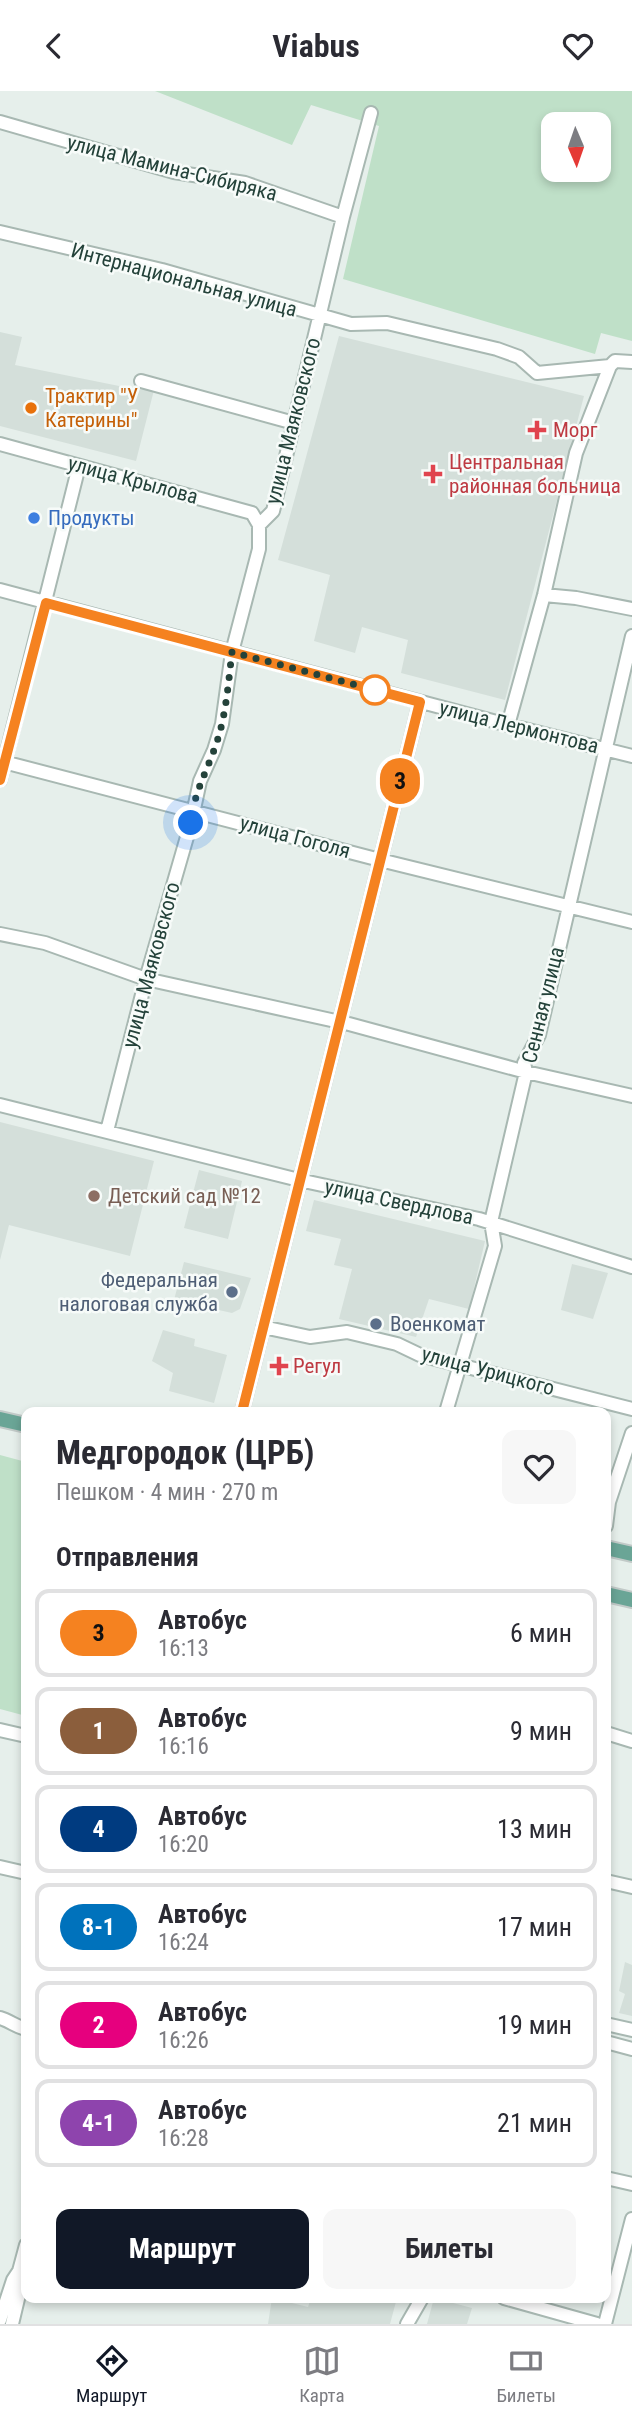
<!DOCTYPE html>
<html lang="ru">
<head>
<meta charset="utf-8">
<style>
  :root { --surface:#fff; --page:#f7f7f7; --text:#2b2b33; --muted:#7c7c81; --line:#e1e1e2; --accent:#111827 }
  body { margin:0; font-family:"Roboto Condensed",sans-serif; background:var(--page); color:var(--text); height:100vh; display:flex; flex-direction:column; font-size:26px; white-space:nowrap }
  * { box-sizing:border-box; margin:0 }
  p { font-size:23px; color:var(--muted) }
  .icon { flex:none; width:38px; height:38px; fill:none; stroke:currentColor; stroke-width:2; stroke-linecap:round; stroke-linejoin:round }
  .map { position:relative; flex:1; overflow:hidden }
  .side { position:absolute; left:21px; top:1316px; width:590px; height:896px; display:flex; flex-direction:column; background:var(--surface); border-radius:14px; box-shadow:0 4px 10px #0003 }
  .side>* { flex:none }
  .badge { padding:0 14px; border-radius:23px; font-size:24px; line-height:46px }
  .needle { width:46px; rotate:178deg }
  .fabs { position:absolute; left:541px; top:21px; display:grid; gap:14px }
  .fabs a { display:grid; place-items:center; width:70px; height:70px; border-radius:14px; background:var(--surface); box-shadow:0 4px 10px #0003; font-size:35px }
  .you { position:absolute; width:35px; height:35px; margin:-18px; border:5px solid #fff; border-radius:50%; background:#1a73e8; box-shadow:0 0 0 10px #1a73e833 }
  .map>.badge { position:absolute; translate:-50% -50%; box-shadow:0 0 0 4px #fff }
  h2 { padding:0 35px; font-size:26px; line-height:63px }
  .round { display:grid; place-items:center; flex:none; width:74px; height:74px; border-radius:14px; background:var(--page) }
  .summary { display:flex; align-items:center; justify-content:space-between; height:119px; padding:0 35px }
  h1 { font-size:33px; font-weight:700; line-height:52px }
  .action { display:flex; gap:14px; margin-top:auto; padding:14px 35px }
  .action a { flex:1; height:80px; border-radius:14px; background:var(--accent); color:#fff; font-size:28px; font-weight:700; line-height:80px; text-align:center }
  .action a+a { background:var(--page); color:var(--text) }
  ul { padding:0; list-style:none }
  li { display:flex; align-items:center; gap:21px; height:88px; margin:0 14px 10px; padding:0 21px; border:4px solid var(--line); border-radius:14px }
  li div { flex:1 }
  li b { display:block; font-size:26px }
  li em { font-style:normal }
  li .badge { min-width:77px; font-weight:700; text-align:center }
  header { display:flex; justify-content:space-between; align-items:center; height:91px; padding:0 35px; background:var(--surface); font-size:32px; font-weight:700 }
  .dock { display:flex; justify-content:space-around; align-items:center; height:98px; border-top:2px solid var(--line); background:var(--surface); font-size:19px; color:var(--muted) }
  .dock a { display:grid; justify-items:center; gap:4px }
  .dock .selected { color:var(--accent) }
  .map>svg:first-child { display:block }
  .built { fill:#d4dfda }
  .green { fill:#bfe0c8; fill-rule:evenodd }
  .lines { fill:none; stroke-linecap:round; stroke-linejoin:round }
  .minor-casing { stroke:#a8b8b2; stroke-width:16 }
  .major-casing { stroke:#c2cac8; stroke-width:18 }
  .minor { stroke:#fff; stroke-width:12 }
  .major { stroke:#6aa596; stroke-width:14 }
  .line-casing { stroke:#fff; stroke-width:16 }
  .line { stroke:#f58220; stroke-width:10 }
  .walk { stroke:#24423a; stroke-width:7; stroke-dasharray:0 12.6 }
  .food-dot { fill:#e8710a; stroke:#f7fbf9; stroke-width:2.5 }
  .health-dot { fill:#e0444e; stroke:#f7fbf9; stroke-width:2.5 }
  .shop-dot { fill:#3f7fe0; stroke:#f7fbf9; stroke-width:2.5 }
  .stop-dot { fill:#fff; stroke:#f58220; stroke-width:3.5 }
  .education-dot { fill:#8d6e63; stroke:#f7fbf9; stroke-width:2.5 }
  .service-dot { fill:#5c6f8a; stroke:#f7fbf9; stroke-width:2.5 }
  .labels { text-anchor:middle; stroke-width:5; stroke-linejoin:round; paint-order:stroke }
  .street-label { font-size:21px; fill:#24423a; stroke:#f7fbf9 }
  .food-label { font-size:21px; fill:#c56008; stroke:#f7fbf9; text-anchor:start }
  .health-label { font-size:21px; fill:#be3a42; stroke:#f7fbf9; text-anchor:start }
  .shop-label { font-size:21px; fill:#366cbe; stroke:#f7fbf9; text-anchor:start }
  .education-label { font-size:21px; fill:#785e54; stroke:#f7fbf9; text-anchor:start }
  .service-label { font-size:21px; fill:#4e5e75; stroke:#f7fbf9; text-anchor:end }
</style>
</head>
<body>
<header><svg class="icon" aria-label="back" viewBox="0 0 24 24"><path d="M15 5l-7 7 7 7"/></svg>Viabus<svg class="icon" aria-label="heart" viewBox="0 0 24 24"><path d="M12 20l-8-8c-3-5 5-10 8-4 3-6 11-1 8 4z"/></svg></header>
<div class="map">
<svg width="632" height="2233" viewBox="0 0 632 2233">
  <rect width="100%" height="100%" fill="#e6efeb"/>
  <path class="built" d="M0,241L22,246L15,274L134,298L154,299L136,370L0,335Z
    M339,245L584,305L505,609L401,582L408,549L362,536L355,562L314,550L330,484L278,469Z
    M0,1031L154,1070L130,1165L9,1134L0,1169Z
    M199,1079L242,1090L228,1148L184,1137Z
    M314,1109L485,1150L469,1218L429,1208L416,1246L339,1228L352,1178L334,1174L341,1148L306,1140Z
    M184,1171L251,1187L240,1218L232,1222L174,1209Z
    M572,1173L608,1182L593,1228L561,1219Z
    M163,1239L195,1248L194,1255L227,1264L214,1312L169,1300L173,1282L152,1270Z
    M625,1871L632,1874V1925L619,1922L625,1903L619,1900Z
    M272,2207L308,2216L311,2207L327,2209L328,2207H397L390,2233H268Z
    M434,2207L472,2217L467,2233H427Z"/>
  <path class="green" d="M155,0H632V250L601,242L595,263L343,188L379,35L311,14L292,54ZM553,33H598V79H553Z
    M0,1364L26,1371V1625L0,1618Z"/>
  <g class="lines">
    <g class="minor-casing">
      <path id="minor" d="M0,31L174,81L245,92L343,126
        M0,141L162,179L351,233L387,232L497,258L519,266L537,282L610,275
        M141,290L294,332
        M0,353L252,422L259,434
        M0,499L508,634L632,665
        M544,504L576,507L632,518
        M508,634L544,504L576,362L610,275L615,270L632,271
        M0,670L380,769L632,831
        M0,689L79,375
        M0,843L45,852L146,888L349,933L526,981L632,1005
        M0,1014L299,1089L479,1128L632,1176
        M107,1040L146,888L191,732L200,690L214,659L222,633L232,561L259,458V434L273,420L343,126L371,22
        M263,1236L310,1246L347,1241L397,1253L420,1264L632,1318
        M242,1321L420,611
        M446,1321L495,1155L491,1131L526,981L524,972L539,944L632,545
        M606,1435L609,1411L632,1342
        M0,1639L26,1645
        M606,1642L632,1650
        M0,1776L26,1782
        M606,1790L632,1796
        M0,1927C10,1930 17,1936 26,1938
        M606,1933L632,1939
        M606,1951L632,1958
        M606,2087L632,2093
        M504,2207L597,2233
        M0,2229L13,2189L19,2180L26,2154
        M12,2233L22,2191L19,2180
        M407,2233L422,2207
        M605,2233L632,2128"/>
    </g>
    <g class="major-casing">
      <path id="major" d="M0,1328L26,1334
        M606,1457L632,1463
        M606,1503L632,1509"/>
    </g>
    <use href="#minor" class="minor"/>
    <use href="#major" class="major"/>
  </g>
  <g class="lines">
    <g class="line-casing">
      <path id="line" d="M0,689L46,512L420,611L242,1321"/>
    </g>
    <use href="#line" class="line"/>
    <path class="walk" d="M191,732C193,705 205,684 214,659C226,628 228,594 232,561L375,599"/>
  </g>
  <circle class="food-dot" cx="31" cy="317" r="7"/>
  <g class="health-dot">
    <path d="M533.5 328.5h7v7h7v7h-7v7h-7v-7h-7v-7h7z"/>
    <path d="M429.5 372.5h7v7h7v7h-7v7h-7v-7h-7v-7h7z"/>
    <path d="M275.5 1264.5h7v7h7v7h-7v7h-7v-7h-7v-7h7z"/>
  </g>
  <circle class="shop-dot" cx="34" cy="427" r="7"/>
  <circle class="stop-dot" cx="375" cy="599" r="14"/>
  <circle class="education-dot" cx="94" cy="1105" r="7"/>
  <g class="service-dot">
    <circle cx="232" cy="1201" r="7"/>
    <circle cx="376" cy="1233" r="7"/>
  </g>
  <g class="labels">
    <g class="street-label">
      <text transform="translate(172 77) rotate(14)" y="7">улица Мамина-Сибиряка</text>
      <text transform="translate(184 189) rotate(15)" y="7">Интернациональная улица</text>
      <text transform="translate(293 330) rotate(-76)" y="7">улица Маяковского</text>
      <text transform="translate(133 389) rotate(15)" y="7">улица Крылова</text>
      <text transform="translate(519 636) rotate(14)" y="7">улица Лермонтова</text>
      <text transform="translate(295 746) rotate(15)" y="7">улица Гоголя</text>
      <text transform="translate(151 874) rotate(-75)" y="7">улица Маяковского</text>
      <text transform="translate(543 914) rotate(-76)" y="7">Сенная улица</text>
      <text transform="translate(399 1111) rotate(12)" y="7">улица Свердлова</text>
      <text transform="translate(488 1280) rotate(15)" y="7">улица Урицкого</text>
    </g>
    <g class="food-label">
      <text x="45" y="312">Трактир "У<tspan x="45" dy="24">Катерины"</tspan></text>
    </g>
    <g class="health-label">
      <text x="553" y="346">Морг</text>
      <text x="449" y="378">Центральная<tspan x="449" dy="24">районная больница</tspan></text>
      <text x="293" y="1282">Регул</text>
    </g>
    <g class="shop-label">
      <text x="48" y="434">Продукты</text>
    </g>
    <g class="education-label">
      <text x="108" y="1112">Детский сад №12</text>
    </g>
    <g class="service-label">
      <text x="218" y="1196">Федеральная<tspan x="218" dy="24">налоговая служба</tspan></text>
      <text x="390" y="1240" text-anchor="start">Военкомат</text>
    </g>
  </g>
</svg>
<div class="fabs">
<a><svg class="needle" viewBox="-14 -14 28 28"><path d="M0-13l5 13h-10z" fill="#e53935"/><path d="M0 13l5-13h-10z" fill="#7c7c81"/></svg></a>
</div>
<div class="you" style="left:191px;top:732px"></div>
<b class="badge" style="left:400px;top:690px;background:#f58220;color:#111">3</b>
<section class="side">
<div class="summary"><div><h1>Медгородок (ЦРБ)</h1><p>Пешком · 4 мин · 270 m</p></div><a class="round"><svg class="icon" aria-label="heart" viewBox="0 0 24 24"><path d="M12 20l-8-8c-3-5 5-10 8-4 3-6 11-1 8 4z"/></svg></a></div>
<h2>Отправления</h2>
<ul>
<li><span class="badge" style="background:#f58220;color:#111">3</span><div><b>Автобус</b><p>16:13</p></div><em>6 мин</em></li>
<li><span class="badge" style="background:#8b5e3c;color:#fff">1</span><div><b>Автобус</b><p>16:16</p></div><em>9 мин</em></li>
<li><span class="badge" style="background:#003b80;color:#fff">4</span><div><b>Автобус</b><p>16:20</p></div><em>13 мин</em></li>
<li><span class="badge" style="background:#0072bc;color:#fff">8-1</span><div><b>Автобус</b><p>16:24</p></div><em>17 мин</em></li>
<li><span class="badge" style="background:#e6007e;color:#fff">2</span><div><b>Автобус</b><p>16:26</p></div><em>19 мин</em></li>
<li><span class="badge" style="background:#8e44ad;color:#fff">4-1</span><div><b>Автобус</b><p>16:28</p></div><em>21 мин</em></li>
</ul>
<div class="action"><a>Маршрут</a><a>Билеты</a></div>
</section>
</div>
<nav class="dock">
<a class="selected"><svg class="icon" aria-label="directions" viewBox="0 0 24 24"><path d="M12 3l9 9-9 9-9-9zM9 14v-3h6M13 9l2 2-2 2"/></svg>Маршрут</a>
<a><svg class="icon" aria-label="map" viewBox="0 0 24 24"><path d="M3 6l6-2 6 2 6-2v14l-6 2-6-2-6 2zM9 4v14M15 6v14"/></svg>Карта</a>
<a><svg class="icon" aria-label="tickets" viewBox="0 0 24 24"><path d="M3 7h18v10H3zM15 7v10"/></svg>Билеты</a>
</nav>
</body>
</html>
